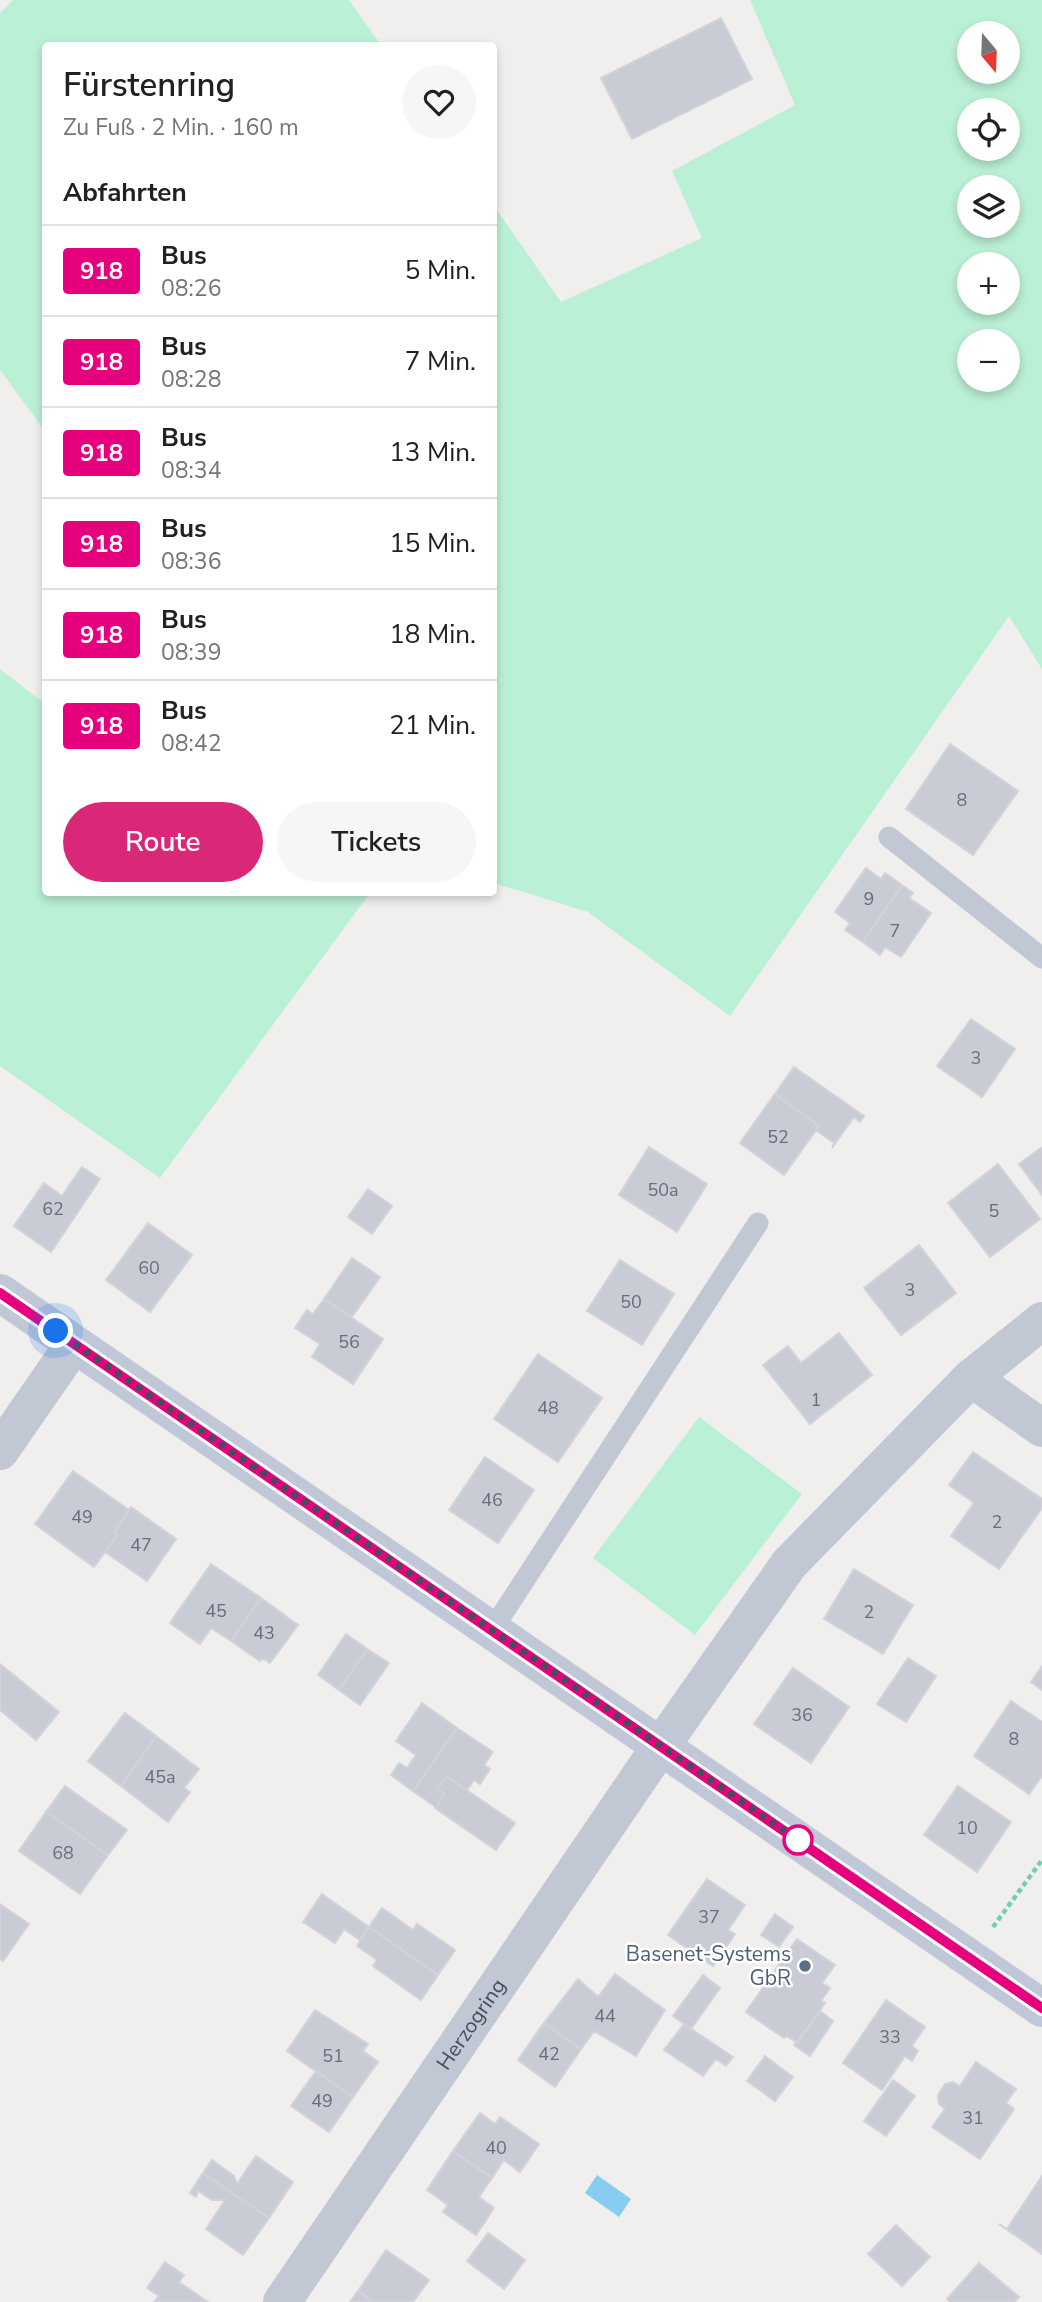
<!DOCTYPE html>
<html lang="de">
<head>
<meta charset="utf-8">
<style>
  :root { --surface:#fff; --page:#f6f6f6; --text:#202124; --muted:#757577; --line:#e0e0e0; --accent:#db2777 }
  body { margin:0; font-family:"Nunito Sans",sans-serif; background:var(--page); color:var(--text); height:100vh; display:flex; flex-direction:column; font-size:26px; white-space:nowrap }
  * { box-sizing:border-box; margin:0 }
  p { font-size:23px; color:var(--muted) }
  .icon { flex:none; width:38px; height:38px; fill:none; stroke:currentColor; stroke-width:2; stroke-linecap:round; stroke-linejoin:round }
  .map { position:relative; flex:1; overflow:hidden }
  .drawer { position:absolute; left:42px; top:42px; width:455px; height:854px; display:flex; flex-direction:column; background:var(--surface); border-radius:7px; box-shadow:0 4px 10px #0003 }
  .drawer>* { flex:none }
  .badge { padding:0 14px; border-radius:5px; font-size:24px; line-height:46px }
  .needle { width:46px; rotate:161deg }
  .buttons { position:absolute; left:957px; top:21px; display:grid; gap:14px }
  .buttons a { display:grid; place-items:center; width:63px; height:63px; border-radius:50%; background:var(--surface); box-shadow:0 4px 10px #0003; font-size:35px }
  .you { position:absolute; width:35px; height:35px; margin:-18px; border:5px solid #fff; border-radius:50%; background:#1a73e8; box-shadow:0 0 0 10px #1a73e833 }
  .map>.badge { position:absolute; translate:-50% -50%; box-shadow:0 0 0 4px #fff }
  h2 { padding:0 21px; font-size:26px; line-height:63px }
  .round { display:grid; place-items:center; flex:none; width:74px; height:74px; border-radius:37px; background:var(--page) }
  .overview { display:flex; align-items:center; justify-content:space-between; height:119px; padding:0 21px }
  h1 { font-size:33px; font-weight:600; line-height:52px }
  .primary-button { display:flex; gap:14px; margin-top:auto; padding:14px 21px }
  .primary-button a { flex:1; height:80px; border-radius:42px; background:var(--accent); color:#fff; font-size:28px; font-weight:600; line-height:80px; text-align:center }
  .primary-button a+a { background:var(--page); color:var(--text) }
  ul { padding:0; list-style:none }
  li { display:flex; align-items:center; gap:21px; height:91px; padding:0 21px; border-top:2px solid var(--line) }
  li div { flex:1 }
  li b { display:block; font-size:26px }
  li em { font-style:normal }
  li .badge { min-width:77px; font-weight:700; text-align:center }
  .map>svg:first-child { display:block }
  .green { fill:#baf0d5; fill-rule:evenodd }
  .water { fill:#86cdef }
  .building { fill:#c9ccd4; stroke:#d2d3da; stroke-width:2 }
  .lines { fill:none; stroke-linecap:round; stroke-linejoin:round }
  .path { stroke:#71cfab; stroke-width:4.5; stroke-dasharray:5 3.5; stroke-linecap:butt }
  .service { stroke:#c1c8d4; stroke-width:21 }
  .minor { stroke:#c1c8d4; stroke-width:38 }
  .secondary { stroke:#c0c8d8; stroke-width:38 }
  .line-casing { stroke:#fff; stroke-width:16 }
  .line { stroke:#e6007e; stroke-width:10 }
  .walk { stroke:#454f5c; stroke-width:7; stroke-dasharray:0 12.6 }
  .stop-dot { fill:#fff; stroke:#e6007e; stroke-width:3.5 }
  .service-dot { fill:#5c6f8a; stroke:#fff; stroke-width:2.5 }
  .labels { text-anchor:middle; stroke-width:5; stroke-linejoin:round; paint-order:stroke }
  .number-label { font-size:18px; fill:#666e7a }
  .service-label { font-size:21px; fill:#4e5e75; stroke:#fff; text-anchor:end }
  .street-label { font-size:21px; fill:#454f5c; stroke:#fff }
</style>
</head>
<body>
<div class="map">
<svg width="1042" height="2302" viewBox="0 0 1042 2302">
  <rect width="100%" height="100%" fill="#f1eeee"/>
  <path class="green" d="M13,0H349L381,45L46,46L45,431L0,370V13Z
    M750,0H1042V669L1009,616L730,1016L588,912L494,883V206L561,302L702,238L672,171L795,105ZM970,33H1008V72H970ZM970,110H1008V149H970ZM970,187H1008V226H970ZM970,264H1008V303H970ZM970,341H1008V380H970Z
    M0,669L45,704L46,892L370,893L160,1178L0,1066Z
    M699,1417L802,1494L695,1635L593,1558Z"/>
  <path class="water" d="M597,2175L631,2199L619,2217L585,2193Z"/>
  <path class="building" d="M721,18L752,79L632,139L601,78Z
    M950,744L1018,791L973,855L906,809Z
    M866,868L881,879L885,873L902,885L863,942L845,930L850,923L835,912Z
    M902,885L913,893L909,898L931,913L901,957L885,947L880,955L863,942Z
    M971,1019L1015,1049L982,1097L937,1066Z
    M794,1067L864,1116L860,1122L854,1117L832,1148L834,1143L816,1130L819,1126L775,1094Z
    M775,1094L819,1126L784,1175L740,1143Z
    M649,1147L707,1184L677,1232L619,1195Z
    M1041,1148L1042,1149V1195L1019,1164Z
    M998,1164L1040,1219L990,1257L948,1203Z
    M82,1167L100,1179L51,1252L14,1226L44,1183L62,1196Z
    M368,1189L392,1206L372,1234L348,1217Z
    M148,1223L192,1255L150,1312L106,1280Z
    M919,1245L956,1293L901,1335L864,1288Z
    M352,1258L380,1277L352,1317L324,1299Z
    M620,1260L674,1294L642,1345L587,1311Z
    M324,1299L383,1339L353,1384L312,1357L320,1344L295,1328L307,1310L313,1314Z
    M839,1333L872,1375L810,1424L763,1365L788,1346L801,1363Z
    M538,1354L602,1398L558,1462L494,1419Z
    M973,1452L1042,1499V1508L999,1569L951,1536L974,1503L949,1485Z
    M485,1457L534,1490L498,1543L449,1510Z
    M73,1471L129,1510L114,1532L117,1535L94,1567L35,1524Z
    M131,1507L176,1539L147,1581L105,1552L117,1535L114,1532Z
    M211,1564L261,1598L231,1641L211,1628L200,1644L170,1623Z
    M854,1569L913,1605L883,1654L824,1619Z
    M261,1598L298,1625L270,1663L262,1658L260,1661L231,1641Z
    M346,1634L367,1649L339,1690L318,1675Z
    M367,1649L389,1663L360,1705L339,1690Z
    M908,1658L936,1676L906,1722L877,1704Z
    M0,1664L59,1712L36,1740L0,1710Z
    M1042,1666V1690L1031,1682Z
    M793,1668L849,1707L811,1763L754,1724Z
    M1011,1701L1042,1722V1776L1029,1794L974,1756Z
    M422,1703L457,1728L413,1791L391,1775L399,1763L407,1768L416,1755L396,1741Z
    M125,1713L156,1736L121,1786L88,1761Z
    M457,1728L493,1752L484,1765L490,1769L480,1784L474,1780L467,1790L446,1776L437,1789L445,1794L436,1807L413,1791Z
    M156,1736L199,1769L184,1788L190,1792L168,1822L121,1786Z
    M446,1776L515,1823L496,1850L435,1808L445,1794L437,1789Z
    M65,1786L127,1830L108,1855L46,1812Z
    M958,1786L1011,1822L977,1872L924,1835Z
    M46,1812L108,1855L80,1894L19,1851Z
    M707,1879L745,1905L728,1930L735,1934L713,1966L668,1935Z
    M322,1894L369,1927L360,1940L344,1929L335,1943L303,1922Z
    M0,1904L29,1924L3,1961L0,1959Z
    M382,1908L413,1930L417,1924L455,1950L438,1975L369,1927Z
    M775,1914L793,1927L779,1947L761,1935Z
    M369,1927L438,1975L421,2000L373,1966L377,1960L357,1946Z
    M797,1939L835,1965L822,1983L830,1988L821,2001L825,2003L798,2043L786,2036L784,2038L746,2012Z
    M615,1974L665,2010L636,2056L594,2031L581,2049L544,2023L578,1979L598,1997Z
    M703,1975L720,1988L691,2029L673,2016Z
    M886,2000L925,2027L912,2046L918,2051L912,2061L905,2056L882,2090L843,2063Z
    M315,2010L368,2044L363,2051L378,2062L353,2097L287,2051Z
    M820,2011L833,2021L810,2056L794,2045Z
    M544,2023L581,2049L555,2087L518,2060Z
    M684,2024L733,2057L726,2066L716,2059L703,2076L664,2050Z
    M765,2056L793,2077L775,2101L747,2081Z
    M976,2062L1016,2089L1006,2103L1014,2109L980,2159L932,2127L945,2109L939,2104L938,2095L945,2084L953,2082L960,2086Z
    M316,2071L353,2097L329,2132L291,2106Z
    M893,2080L915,2096L886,2136L864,2121Z
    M480,2113L495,2124L500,2117L539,2144L520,2172L504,2160L492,2178L453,2151Z
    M453,2151L492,2178L479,2197L494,2208L476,2235L443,2212L448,2205L427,2190Z
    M256,2156L293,2182L269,2218L203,2173L212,2160L234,2176L237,2184Z
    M203,2173L269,2218L243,2255L206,2229L225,2200H212L198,2191L196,2197L190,2193Z
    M1042,2176V2254L999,2224L1007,2229Z
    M896,2225L930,2257L902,2286L868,2254Z
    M488,2233L525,2260L504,2289L467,2261Z
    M386,2250L429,2280L413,2302H374L358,2291Z
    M165,2262L184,2275L179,2282L208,2302H154L159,2296L147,2288Z
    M979,2263L1019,2297L1014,2302H950L947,2299Z
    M358,2291L374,2302H350Z"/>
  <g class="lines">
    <path class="path" d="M993,1927L1042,1860"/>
    <path class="service" d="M889,837L1042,958
      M492,1630L758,1223"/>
    <g class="minor">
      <path d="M971,1378L1042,1428"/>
      <path d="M0,1451L74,1344"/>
      <path id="s1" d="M282,2302L647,1766L789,1564L971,1378L1042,1321"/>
    </g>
    <path class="secondary" d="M0,1293L1042,2008"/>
  </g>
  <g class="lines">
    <g class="line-casing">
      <path id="line" d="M0,1293L1042,2008"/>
    </g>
    <use href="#line" class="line"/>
    <path class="walk" d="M56,1331L798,1840"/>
  </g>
  <circle class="stop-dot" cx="798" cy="1840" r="14"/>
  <circle class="service-dot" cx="805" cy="1966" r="7"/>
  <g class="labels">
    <g class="number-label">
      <text x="962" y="806">8</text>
      <text x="869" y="905">9</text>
      <text x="895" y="937">7</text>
      <text x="976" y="1064">3</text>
      <text x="778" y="1143">52</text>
      <text x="663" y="1196">50a</text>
      <text x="53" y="1215">62</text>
      <text x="994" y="1217">5</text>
      <text x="149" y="1274">60</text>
      <text x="910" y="1296">3</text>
      <text x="631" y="1308">50</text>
      <text x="349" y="1348">56</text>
      <text x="816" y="1406">1</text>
      <text x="548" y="1414">48</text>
      <text x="492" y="1506">46</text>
      <text x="82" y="1523">49</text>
      <text x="997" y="1528">2</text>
      <text x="141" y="1551">47</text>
      <text x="216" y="1617">45</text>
      <text x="869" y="1618">2</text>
      <text x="264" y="1639">43</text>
      <text x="802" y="1721">36</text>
      <text x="1014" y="1745">8</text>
      <text x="160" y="1783">45a</text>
      <text x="967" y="1834">10</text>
      <text x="63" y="1859">68</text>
      <text x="709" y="1923">37</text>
      <text x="605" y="2022">44</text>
      <text x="890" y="2043">33</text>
      <text x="549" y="2060">42</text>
      <text x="333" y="2062">51</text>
      <text x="322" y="2107">49</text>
      <text x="973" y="2124">31</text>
      <text x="496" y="2154">40</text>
    </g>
    <g class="service-label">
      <text x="791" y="1961">Basenet-Systems<tspan x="791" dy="24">GbR</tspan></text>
    </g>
    <g class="street-label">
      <text dy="7" stroke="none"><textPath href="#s1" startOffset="336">Herzogring</textPath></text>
    </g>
  </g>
</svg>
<div class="buttons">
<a><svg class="needle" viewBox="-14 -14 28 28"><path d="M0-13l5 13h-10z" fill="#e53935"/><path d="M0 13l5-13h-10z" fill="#757577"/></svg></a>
<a><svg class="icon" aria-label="locate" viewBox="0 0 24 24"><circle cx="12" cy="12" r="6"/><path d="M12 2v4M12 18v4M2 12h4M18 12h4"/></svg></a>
<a><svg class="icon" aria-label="layers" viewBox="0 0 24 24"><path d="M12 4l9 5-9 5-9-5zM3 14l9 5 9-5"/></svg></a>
<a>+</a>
<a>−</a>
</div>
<div class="you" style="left:56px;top:1331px"></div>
<section class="drawer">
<div class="overview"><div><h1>Fürstenring</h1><p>Zu Fuß · 2 Min. · 160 m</p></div><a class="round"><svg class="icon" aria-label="heart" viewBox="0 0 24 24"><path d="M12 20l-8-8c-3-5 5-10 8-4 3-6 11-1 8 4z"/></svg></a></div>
<h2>Abfahrten</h2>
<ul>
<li><span class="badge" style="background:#e6007e;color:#fff">918</span><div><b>Bus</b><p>08:26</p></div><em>5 Min.</em></li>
<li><span class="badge" style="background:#e6007e;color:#fff">918</span><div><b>Bus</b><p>08:28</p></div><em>7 Min.</em></li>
<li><span class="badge" style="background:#e6007e;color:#fff">918</span><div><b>Bus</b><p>08:34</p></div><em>13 Min.</em></li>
<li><span class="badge" style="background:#e6007e;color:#fff">918</span><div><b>Bus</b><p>08:36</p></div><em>15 Min.</em></li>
<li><span class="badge" style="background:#e6007e;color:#fff">918</span><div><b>Bus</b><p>08:39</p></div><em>18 Min.</em></li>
<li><span class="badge" style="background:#e6007e;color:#fff">918</span><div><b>Bus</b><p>08:42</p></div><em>21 Min.</em></li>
</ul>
<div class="primary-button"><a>Route</a><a>Tickets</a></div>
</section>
</div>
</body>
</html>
